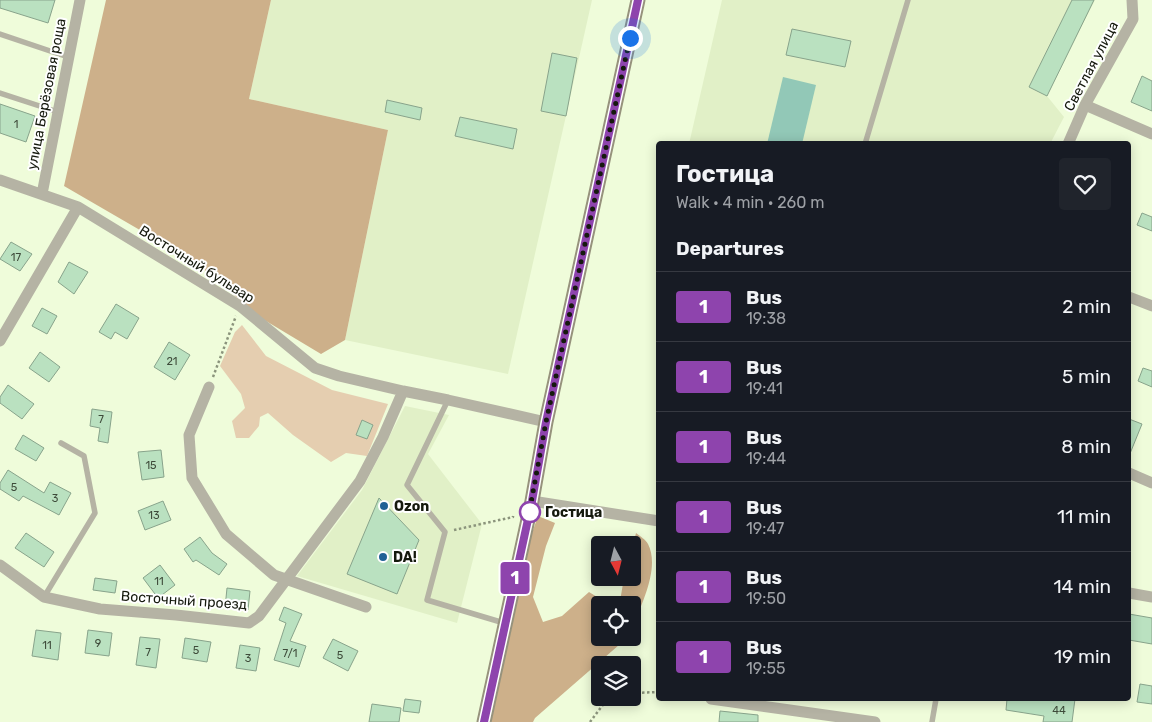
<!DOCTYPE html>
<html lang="en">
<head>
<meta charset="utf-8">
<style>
  :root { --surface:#171b24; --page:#20242c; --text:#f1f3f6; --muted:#9ea1a6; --line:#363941 }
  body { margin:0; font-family:Rubik,sans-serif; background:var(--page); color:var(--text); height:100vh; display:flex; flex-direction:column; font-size:19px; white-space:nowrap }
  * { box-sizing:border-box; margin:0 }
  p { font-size:16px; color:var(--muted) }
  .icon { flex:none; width:28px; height:28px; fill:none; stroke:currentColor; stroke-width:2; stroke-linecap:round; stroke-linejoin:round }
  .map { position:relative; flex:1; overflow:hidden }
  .details { position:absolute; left:656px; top:141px; width:475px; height:560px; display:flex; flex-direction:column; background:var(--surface); border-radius:5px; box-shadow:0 2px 12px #0003 }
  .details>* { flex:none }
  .badge { padding:0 10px; border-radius:4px; font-size:18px; line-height:32px }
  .needle { width:32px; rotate:173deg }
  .tools { position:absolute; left:591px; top:536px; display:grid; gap:10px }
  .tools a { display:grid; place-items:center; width:50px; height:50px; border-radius:5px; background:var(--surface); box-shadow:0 2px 12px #0003; font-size:25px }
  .you { position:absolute; width:25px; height:25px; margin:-12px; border:4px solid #fff; border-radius:50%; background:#1a73e8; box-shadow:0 0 0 8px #1a73e833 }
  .map>.badge { position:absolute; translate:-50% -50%; box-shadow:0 0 0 2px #fff }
  h2 { padding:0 20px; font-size:19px; line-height:45px }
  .round { display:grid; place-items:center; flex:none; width:52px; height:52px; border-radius:5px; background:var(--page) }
  .overview { display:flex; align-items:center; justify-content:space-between; height:85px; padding:0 20px }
  h1 { font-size:24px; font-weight:700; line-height:38px }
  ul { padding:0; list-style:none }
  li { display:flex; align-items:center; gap:15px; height:70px; padding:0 20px; border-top:1px solid var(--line) }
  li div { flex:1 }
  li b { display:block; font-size:19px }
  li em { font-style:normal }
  li .badge { min-width:55px; font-weight:700; text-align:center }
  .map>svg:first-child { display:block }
  .built { fill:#e1f0c7 }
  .green { fill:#e5ceb0 }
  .forest { fill:#cdb08a }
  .water { fill:#92c8b7 }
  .building { fill:#bae1c0; stroke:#88a38b }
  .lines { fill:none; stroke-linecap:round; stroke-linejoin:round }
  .path { stroke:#8b947c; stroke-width:2.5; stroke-dasharray:2.5 2.5; stroke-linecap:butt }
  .service { stroke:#b5b3a4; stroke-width:5.5 }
  .minor { stroke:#b5b3a4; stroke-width:11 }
  .secondary { stroke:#96927c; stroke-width:15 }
  .line-casing { stroke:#fff; stroke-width:11 }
  .line { stroke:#8e44ad; stroke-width:8 }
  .walk { stroke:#15190d; stroke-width:5; stroke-dasharray:0 9 }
  .poi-dot { fill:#206196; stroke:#fff; stroke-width:2 }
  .stop-dot { fill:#fff; stroke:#8e44ad; stroke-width:2.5 }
  .labels { text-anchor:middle; stroke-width:4; stroke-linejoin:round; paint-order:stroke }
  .number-label { font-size:11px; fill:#3e4b3a }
  .street-label { font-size:14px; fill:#15190d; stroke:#fff }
  .poi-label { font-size:14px; font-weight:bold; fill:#15190d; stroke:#fff; text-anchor:start }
  .stop-label { font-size:14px; font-weight:bold; fill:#15190d; stroke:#fff; text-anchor:start }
</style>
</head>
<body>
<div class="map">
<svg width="1152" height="722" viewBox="0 0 1152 722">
  <rect width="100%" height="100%" fill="#effcda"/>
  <path class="built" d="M271,0H592L508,374L345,340L388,130L249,99Z
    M722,0H1095L1047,96L1064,117L1050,144H689Z
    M405,406L449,415L428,454L482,524L457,623L297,576L362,490Z"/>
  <path class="green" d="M242,325L266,356L332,390L388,404L367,456L346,453L331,462L293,435L268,413L260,417L259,426L249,438H236L232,421L245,408L241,394L220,366L235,332Z"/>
  <path class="forest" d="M106,0H271L249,99L388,130L345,340L321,354L261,318L195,262L64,186Z
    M538,516L555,523L546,546L533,597L543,622L562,616L589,592L610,605H600V638H627L535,718L533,722H491L532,533Z
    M636,533C640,536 646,540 648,544C660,567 642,604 633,625L632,605H614L620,601L624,578H632L633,545Z"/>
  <path class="water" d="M783,77L816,85L802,144H767Z"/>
  <path class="building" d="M0,0H55L48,23L0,8Z
    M1072,0H1094L1047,96L1029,87Z
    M792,29L851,41L845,67L786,55Z
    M552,53L577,58L566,116L541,111Z
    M1142,76L1152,81V111L1131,102Z
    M387,100L422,108L420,120L385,112Z
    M0,104L35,116L26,142L0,133Z
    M460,117L517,129L513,149L455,136Z
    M1142,213L1152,217V231L1137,225Z
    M11,242L32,254L20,271L0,259Z
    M69,262L88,272L74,294L58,282Z
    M116,304L139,318L127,339L115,332L111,339L99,332Z
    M42,308L57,316L47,334L32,326Z
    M169,342L190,355L175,380L154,367Z
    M40,352L60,367L49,382L29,368Z
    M1143,368L1152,371V387L1138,381Z
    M8,385L34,404L22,419L0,403V397Z
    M92,409L112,412L108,443L98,441L100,428L90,426Z
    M1129,419L1142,424L1129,456Z
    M362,420L373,425L367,439L356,435Z
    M23,435L44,448L36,461L15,449Z
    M161,450L164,477L142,480L138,452Z
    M8,470L44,493L50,482L71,493L59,515L23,496L19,501L0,489V483Z
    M379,498L419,540L397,594L347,574Z
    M163,501L171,520L145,530L138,511Z
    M26,533L54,552L44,567L15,548Z
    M200,537L212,553L227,564L219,575L196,560L193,562L184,549Z
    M160,565L175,585L158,598L143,578Z
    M95,578L117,581L115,593L93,590Z
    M227,588L250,591L248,610L225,608Z
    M284,607L302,614L290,641L306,646L299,667L274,660L286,623L279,620Z
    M1129,614L1152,618V644L1129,640Z
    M36,630L61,633L58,660L32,656Z
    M88,630L112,633L109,656L85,653Z
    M140,637L160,639L156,668L136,665Z
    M185,638L211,642L207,662L182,658Z
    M333,639L358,651L348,671L323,658Z
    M240,645L260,648L256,671L236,668Z
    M1140,684L1152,686V704L1137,702Z
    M405,699L421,701L419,713L403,711Z
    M1007,699H1075L1072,722H1043L1044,716L1006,710Z
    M372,704L401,708L399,722H369Z
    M720,711L758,715V722H719Z"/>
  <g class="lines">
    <path class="path" d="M213,377L236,316
      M454,530L513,517V516
      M632,693L659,692
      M590,722L608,698"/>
    <path class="service" d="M0,34L68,57
      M0,93L58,112
      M865,144L908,0
      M448,400L407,485L445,532L427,600L504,623
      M44,597L95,513L84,456L61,443
      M932,722L936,699"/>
    <path class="minor" d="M1085,105L1152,134
      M1068,144L1085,105L1133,19L1132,0
      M0,180L78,207L240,306L315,368L339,376L403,391L448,400L546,422
      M42,194L80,0
      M1129,297L1152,306
      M0,341L78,207
      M209,387L189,435L192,478L226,534L274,575L366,607
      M1129,473L1152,483
      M532,501L659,521
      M0,565L44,597L100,609L176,615L249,623L259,616L360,481L383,437L403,391
      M1129,593L1152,597
      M711,699L875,722"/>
    <path class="secondary" d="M484,722L532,501L546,422L638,0"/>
  </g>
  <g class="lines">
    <g class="line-casing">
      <path id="line" d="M484,722L532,501L546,422L638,0"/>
    </g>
    <use href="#line" class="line"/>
    <path class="walk" d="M530,512L528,519L546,422L630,38"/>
  </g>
  <g class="poi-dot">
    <circle cx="384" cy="506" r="5"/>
    <circle cx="383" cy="557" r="5"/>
  </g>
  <circle class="stop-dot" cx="530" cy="512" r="10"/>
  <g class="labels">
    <g class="number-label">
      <text x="16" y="128">1</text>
      <text x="16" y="261">17</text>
      <text x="172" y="365">21</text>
      <text x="101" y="423">7</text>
      <text x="151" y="469">15</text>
      <text x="14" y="491">5</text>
      <text x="55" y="502">3</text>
      <text x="154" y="519">13</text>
      <text x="159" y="585">11</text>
      <text x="98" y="647">9</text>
      <text x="47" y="649">11</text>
      <text x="196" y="654">5</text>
      <text x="148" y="656">7</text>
      <text x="290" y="657">7/1</text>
      <text x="340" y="659">5</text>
      <text x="248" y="662">3</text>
      <text x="1059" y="714">44</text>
    </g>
    <g class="street-label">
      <text transform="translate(1091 66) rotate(-62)" y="5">Светлая улица</text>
      <text transform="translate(46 94) rotate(-79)" y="5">улица Берёзовая роща</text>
      <text transform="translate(197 264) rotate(32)" y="5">Восточный бульвар</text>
      <text transform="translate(184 600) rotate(4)" y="5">Восточный проезд</text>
    </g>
    <g class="poi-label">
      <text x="394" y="511">Ozon</text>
      <text x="393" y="562">DA!</text>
    </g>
    <g class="stop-label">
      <text x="545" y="517">Гостица</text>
    </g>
  </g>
</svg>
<div class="tools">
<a><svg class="needle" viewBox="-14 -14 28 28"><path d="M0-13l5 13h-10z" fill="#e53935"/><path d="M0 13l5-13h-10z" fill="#9ea1a6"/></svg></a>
<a><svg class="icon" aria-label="locate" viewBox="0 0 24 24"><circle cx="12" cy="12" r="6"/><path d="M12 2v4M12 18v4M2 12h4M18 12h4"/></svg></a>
<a><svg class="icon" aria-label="layers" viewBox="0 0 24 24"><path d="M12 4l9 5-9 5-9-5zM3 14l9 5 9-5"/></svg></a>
</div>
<div class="you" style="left:630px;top:38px"></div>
<b class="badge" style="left:515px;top:578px;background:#8e44ad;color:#fff">1</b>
<section class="details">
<div class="overview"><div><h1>Гостица</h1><p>Walk · 4 min · 260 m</p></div><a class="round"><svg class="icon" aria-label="heart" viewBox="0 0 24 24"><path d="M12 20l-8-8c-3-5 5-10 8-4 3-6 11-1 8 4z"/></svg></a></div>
<h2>Departures</h2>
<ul>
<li><span class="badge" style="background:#8e44ad;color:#fff">1</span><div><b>Bus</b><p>19:38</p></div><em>2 min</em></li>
<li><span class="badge" style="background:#8e44ad;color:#fff">1</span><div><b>Bus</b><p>19:41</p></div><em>5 min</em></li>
<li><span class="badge" style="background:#8e44ad;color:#fff">1</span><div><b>Bus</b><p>19:44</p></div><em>8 min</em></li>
<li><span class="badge" style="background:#8e44ad;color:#fff">1</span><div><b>Bus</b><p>19:47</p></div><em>11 min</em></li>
<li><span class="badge" style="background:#8e44ad;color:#fff">1</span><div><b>Bus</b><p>19:50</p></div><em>14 min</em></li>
<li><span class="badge" style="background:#8e44ad;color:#fff">1</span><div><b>Bus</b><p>19:55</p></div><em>19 min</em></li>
</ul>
</section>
</div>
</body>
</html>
